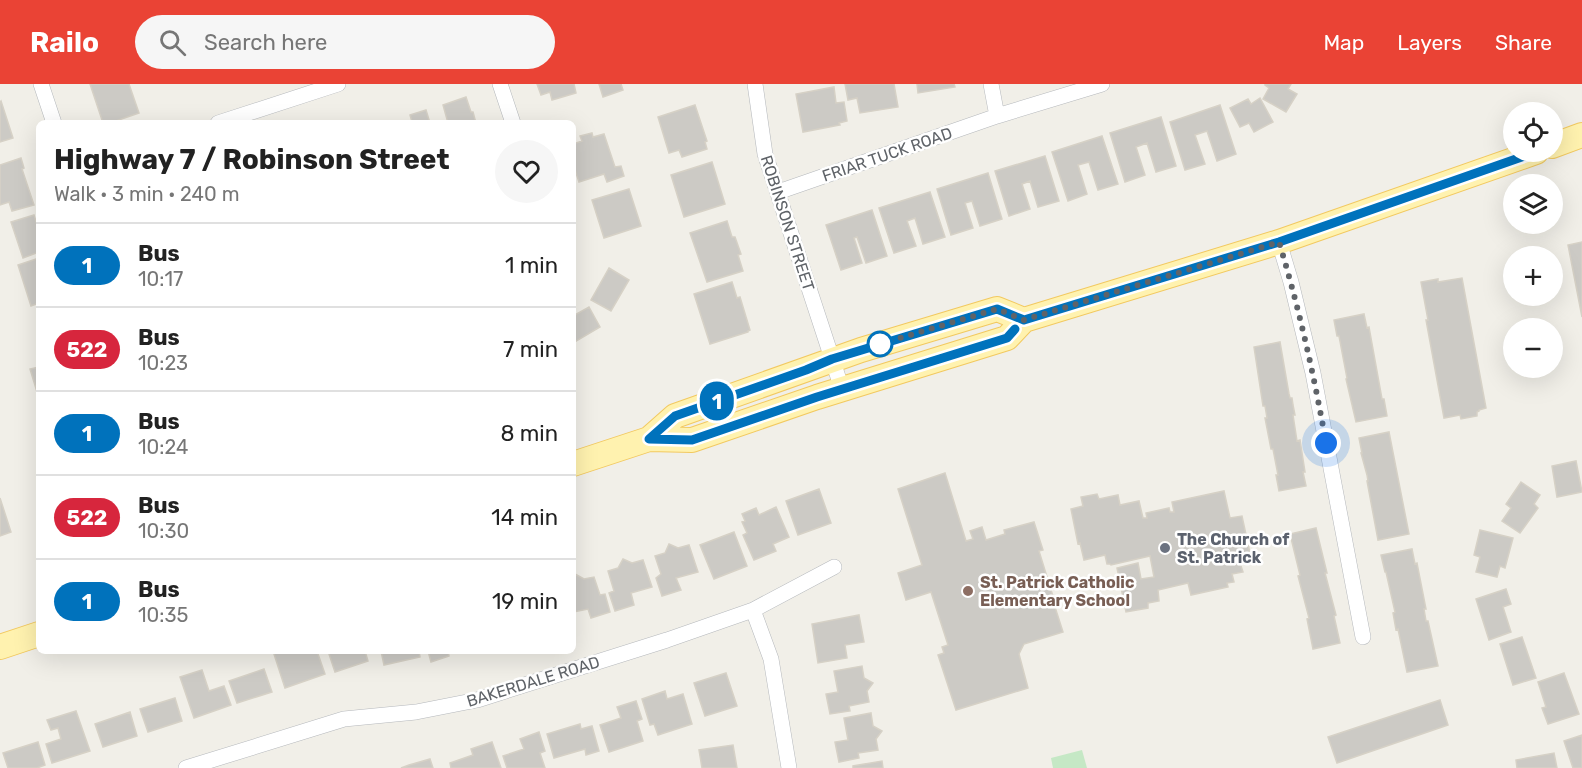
<!DOCTYPE html>
<html lang="en">
<head>
<meta charset="utf-8">
<style>
  :root { --surface:#fff; --page:#f6f6f6; --text:#222; --muted:#767676; --line:#e0e0e0; --accent:#ea4335 }
  body { margin:0; font-family:Rubik,sans-serif; background:var(--page); color:var(--text); height:100vh; display:flex; flex-direction:column; font-size:22px; white-space:nowrap }
  * { box-sizing:border-box; margin:0 }
  p { font-size:20px; color:var(--muted) }
  .icon { flex:none; width:33px; height:33px; fill:none; stroke:currentColor; stroke-width:2; stroke-linecap:round; stroke-linejoin:round }
  .map { position:relative; flex:1; overflow:hidden }
  .side { position:absolute; left:36px; top:36px; width:540px; height:534px; display:flex; flex-direction:column; background:var(--surface); border-radius:9px; box-shadow:0 6px 24px #0002 }
  .side>* { flex:none }
  .badge { padding:0 12px; border-radius:20px; font-size:21px; line-height:39px }
  .buttons { position:absolute; left:1503px; top:18px; display:grid; gap:12px }
  .buttons a { display:grid; place-items:center; width:60px; height:60px; border-radius:50%; background:var(--surface); box-shadow:0 6px 24px #0002; font-size:30px }
  .you { position:absolute; width:30px; height:30px; margin:-15px; border:4px solid #fff; border-radius:50%; background:#1a73e8; box-shadow:0 0 0 9px #1a73e833 }
  .map>.badge { position:absolute; translate:-50% -50%; box-shadow:0 0 0 3px #fff }
  .round { display:grid; place-items:center; flex:none; width:63px; height:63px; border-radius:32px; background:var(--page) }
  .overview { display:flex; align-items:center; justify-content:space-between; height:102px; padding:0 18px }
  h1 { font-size:28px; font-weight:700; line-height:45px }
  ul { padding:0; list-style:none }
  li { display:flex; align-items:center; gap:18px; height:84px; padding:0 18px; border-top:2px solid var(--line) }
  li div { flex:1 }
  li b { display:block; font-size:22px }
  li em { font-style:normal }
  li .badge { min-width:66px; font-weight:700; text-align:center }
  header { display:flex; align-items:center; gap:36px; box-sizing:border-box; height:84px; padding:0 30px; background:var(--accent); color:#fff }
  header strong { font-size:28px }
  nav { display:flex; gap:33px; margin-inline-start:auto; font-size:21px }
  .search { width:420px; height:54px; background:var(--page); display:flex; align-items:center; gap:15px; box-sizing:border-box; padding:0 21px; border-radius:33px; color:var(--muted); font-size:22px }
  .map>svg:first-child { display:block }
  .green { fill:#c5e8c5 }
  .building { fill:#cccac5; stroke:#d6d1c6; stroke-width:1.5 }
  .lines { fill:none; stroke-linecap:round; stroke-linejoin:round }
  .street-casing { stroke:#b5b8bc; stroke-width:16 }
  .primary-casing { stroke:#f2c960; stroke-width:26 }
  .street { stroke:#fff; stroke-width:15 }
  .primary { stroke:#fff2af; stroke-width:24 }
  .line-casing { stroke:#fff; stroke-width:14 }
  .line { stroke:#0072bc; stroke-width:9 }
  .walk { stroke:#5f6368; stroke-width:6; stroke-dasharray:0 10.8 }
  .stop-dot { fill:#fff; stroke:#0072bc; stroke-width:3 }
  .worship-dot { fill:#6b7280; stroke:#fff; stroke-width:2 }
  .education-dot { fill:#8d6e63; stroke:#fff; stroke-width:2 }
  .labels { text-anchor:middle; stroke-width:5; stroke-linejoin:round; paint-order:stroke }
  .street-label { font-size:16px; fill:#5f6368; stroke:#fff }
  .worship-label { font-size:16px; font-weight:bold; fill:#5b616d; stroke:#fff; text-anchor:start }
  .education-label { font-size:16px; font-weight:bold; fill:#785e54; stroke:#fff; text-anchor:start }
</style>
</head>
<body>
<header>
<strong>Railo</strong>
<div class="search"><svg class="icon" aria-label="search" viewBox="0 0 24 24"><circle cx="10" cy="10" r="6"/><path d="M15 15l6 6"/></svg>Search here</div>
<nav><a>Map</a><a>Layers</a><a>Share</a></nav>
</header>
<div class="map">
<svg width="1582" height="684" viewBox="0 0 1582 684">
  <rect width="100%" height="100%" fill="#f1efe8"/>
  <path class="green" d="M1082,666L1087,684H1053L1051,674Z"/>
  <path class="building" d="M90,0H129L139,29L110,39H103Z
    M537,0H574L576,9L552,16L550,8L541,11Z
    M599,0H621L623,6L603,13Z
    M845,0H894L898,23L860,29L857,14L848,16Z
    M917,0H954L955,3L918,9Z
    M1265,0H1291L1288,5L1297,10L1286,28L1263,15L1269,4L1265,1Z
    M834,3L836,19L844,18L847,37L839,39L840,41L803,48L796,10Z
    M466,13L471,28H473L476,39H448L443,21Z
    M1260,14L1273,38L1254,48L1249,39L1240,43L1230,24L1248,15L1251,20Z
    M1,17L13,54L0,58V18Z
    M695,21L707,57L705,58L707,65L682,73L679,66L669,69L658,33Z
    M1220,21L1236,70L1217,77L1207,47L1195,51L1205,80L1185,86L1170,38Z
    M426,26L430,39H408L412,38L410,31Z
    M1161,33L1176,82L1156,88L1147,59L1136,63L1145,91L1125,98L1110,49Z
    M592,49L593,53L604,50L615,83L621,82L624,92L607,98L604,90L579,98L573,80V60L582,57L580,52Z
    M1102,52L1118,100L1098,106L1089,78L1078,81L1087,110L1068,117L1052,68Z
    M1045,72L1059,117L1038,123L1030,97L1022,100L1030,125L1009,132L995,87Z
    M21,74L24,84L22,85L34,121L12,127L9,118L0,121V81Z
    M712,78L725,120L684,133L671,91Z
    M988,89L1002,135L980,142L972,117L965,119L973,144L951,151L937,105Z
    M629,105L641,142L604,154L592,116Z
    M930,108L945,153L923,160L915,134L907,137L916,162L894,169L879,124Z
    M872,126L887,172L866,179L857,153L854,154L862,179L841,186L826,141Z
    M34,131L39,147V168L23,174L11,138Z
    M727,137L732,153H735L741,170L738,171L743,187L707,198L690,149Z
    M1582,158V233L1568,161Z
    M39,174V219L31,222L18,181Z
    M609,184L629,196L611,227L591,216Z
    M1462,194L1486,324L1479,326V327L1477,328V332L1461,335L1460,331L1444,334L1426,236H1428L1421,198L1438,195V198Z
    M732,198L737,214L740,213L750,246L748,247V248L710,260L694,210Z
    M589,223L600,243L573,259V232Z
    M1364,230L1367,244L1369,243L1382,315H1384L1387,332L1356,338L1346,295L1347,294L1339,252H1337L1334,236Z
    M1280,258L1289,310L1290,314H1292L1293,321L1295,331H1293L1297,357L1300,356L1305,388H1303L1306,402L1279,407L1276,391H1278L1273,365H1271L1265,334H1267L1265,322H1263L1254,263Z
    M39,283V307L37,308L30,285Z
    M1389,348L1409,450L1378,456L1367,397H1368L1367,391L1361,369H1362L1359,354Z
    M1576,377L1582,408L1557,413L1552,382Z
    M945,389L966,457L973,455L970,447L982,443L986,456L1005,450L1004,446L1034,438L1043,466L1039,467L1056,522L1055,523L1063,548L1024,560L1019,570L1028,604L956,626L938,571L944,569L942,563L948,561L931,508L906,516L898,489L922,481L898,405Z
    M1521,398L1540,411L1534,420L1538,424L1520,449L1502,437L1511,424L1506,420Z
    M819,405L831,439L798,451L786,417Z
    M1224,407L1230,434L1242,432L1250,469L1246,470L1248,477L1240,479L1243,488L1232,490L1234,498L1227,499L1228,503L1191,511L1188,499L1158,506L1159,517L1148,519V524L1126,528L1117,484L1138,479L1141,495L1154,493L1150,472L1111,481L1110,480H1107L1105,471L1084,476L1080,459L1078,460L1071,425L1083,422L1081,413L1097,410L1099,415L1118,411L1120,421L1139,417L1143,434H1147L1146,429L1169,424L1170,428H1174L1172,418Z
    M0,414L11,448L0,452Z
    M776,423L789,453L773,460L776,467L754,476L743,451L747,449L742,438L745,437L742,430L756,424L759,431Z
    M1316,444L1327,489H1325L1336,531L1334,532L1340,559L1313,565L1307,535L1309,534L1298,492L1300,491L1290,450Z
    M1480,446L1513,454L1505,484L1500,482L1497,493L1476,488L1480,473L1474,471Z
    M734,448L747,482L714,495L700,461Z
    M669,460L678,464L689,461L698,488L676,494L681,506L662,512L656,494L661,490L655,472L665,469Z
    M1412,465L1415,480L1417,479L1426,525H1424L1426,537H1428L1438,582L1407,588L1398,545L1396,546L1393,529L1395,528L1386,488H1385L1381,471Z
    M623,475L632,479L643,476L652,503L631,509L634,521L615,527L609,509L614,507L608,487L618,484Z
    M575,490L584,495L594,493L600,511L605,510L610,528L591,534L588,525L573,528V494Z
    M1506,505L1511,520L1503,523L1511,548L1489,556L1476,515Z
    M859,531L864,558L845,561L847,574L818,579L812,540Z
    M1522,553L1536,594L1513,601L1500,560Z
    M273,567H317L325,590L285,604Z
    M328,567H365L368,577L335,588Z
    M381,567H419L420,573L384,581Z
    M428,567H448L449,572L431,578Z
    M862,582L864,594L873,599L867,607L869,618L849,622L850,627L830,630L826,610L838,608L834,587Z
    M264,585L272,608L237,619L229,597Z
    M202,586L209,607L224,602L231,621L194,634L180,593Z
    M726,589L737,622L705,632L694,599Z
    M1564,589L1579,630L1548,640L1542,624L1546,623L1538,598Z
    M665,607L667,615L683,610L692,640L658,651L654,640L650,641L642,615Z
    M175,614L182,637L148,648L140,625Z
    M1440,616L1448,641L1337,679L1328,653Z
    M636,617L642,635L637,637L643,657L609,668L600,641L621,634L617,623Z
    M76,627L90,667L52,679L46,660L61,655L58,644L51,646L47,636Z
    M130,628L137,652L103,663L95,640Z
    M871,629L873,642L882,647L876,655L878,666L858,669L859,674L839,678L835,658L848,656L844,634Z
    M580,640L581,645L592,642L599,667L586,671L585,665L554,674L547,650Z
    M539,648L545,667L540,669L545,684H507L503,672L524,665L520,655Z
    M1582,651V684H1573L1564,657Z
    M38,658L45,681L37,684H8L3,669Z
    M492,658L501,684H451L450,679L473,671L471,665Z
    M733,661L737,684H702L699,666Z
    M1554,669L1557,684H1517L1516,676Z
    M430,675L433,684H401L409,681Z
    M882,677L883,684H853V682Z"/>
  <g class="lines">
    <g class="street-casing">
      <path id="street" d="M41,0L54,39
        M500,0L513,39
        M755,0L765,70L842,305
        M991,0L997,32
        M218,39L338,0
        M778,108L997,32L1102,0
        M1279,158L1291,198L1313,289L1363,553
        M753,526L771,575L789,684
        M186,684L344,635L416,628L477,616L667,556L753,526L834,483"/>
    </g>
    <g class="primary-casing">
      <path id="primary" d="M1552,62L1582,51
        M649,355L675,332L861,266L997,225L1024,236
        M573,380L649,355L692,356L817,313L1007,254L1024,236L1279,158L1536,68
        M0,563L39,550"/>
    </g>
    <use href="#street" class="street"/>
    <use href="#primary" class="primary"/>
  </g>
  <g class="lines">
    <g class="line-casing">
      <path id="line" d="M1015,245L1007,254L817,313L692,356L649,355L675,332L806,286L832,275L997,225L1024,236L1279,158L1536,68"/>
    </g>
    <use href="#line" class="line"/>
    <path class="walk" d="M880,260L997,225L1024,236L1279,158C1299,224 1314,291 1326,359"/>
  </g>
  <circle class="stop-dot" cx="880" cy="260" r="12"/>
  <circle class="worship-dot" cx="1165" cy="464" r="6"/>
  <circle class="education-dot" cx="968" cy="507" r="6"/>
  <g class="labels">
    <g class="street-label">
      <text transform="translate(887 70) rotate(-19)" y="6">FRIAR TUCK ROAD</text>
      <text transform="translate(788 139) rotate(72)" y="6">ROBINSON STREET</text>
      <text transform="translate(533 597) rotate(-17)" y="6">BAKERDALE ROAD</text>
    </g>
    <g class="worship-label">
      <text x="1177" y="461">The Church of<tspan x="1177" dy="18">St. Patrick</tspan></text>
    </g>
    <g class="education-label">
      <text x="980" y="504">St. Patrick Catholic<tspan x="980" dy="18">Elementary School</tspan></text>
    </g>
  </g>
</svg>
<div class="buttons">
<a><svg class="icon" aria-label="locate" viewBox="0 0 24 24"><circle cx="12" cy="12" r="6"/><path d="M12 2v4M12 18v4M2 12h4M18 12h4"/></svg></a>
<a><svg class="icon" aria-label="layers" viewBox="0 0 24 24"><path d="M12 4l9 5-9 5-9-5zM3 14l9 5 9-5"/></svg></a>
<a>+</a>
<a>−</a>
</div>
<div class="you" style="left:1326px;top:359px"></div>
<b class="badge" style="left:717px;top:317px;background:#0072bc;color:#fff">1</b>
<section class="side">
<div class="overview"><div><h1>Highway 7 / Robinson Street</h1><p>Walk · 3 min · 240 m</p></div><a class="round"><svg class="icon" aria-label="heart" viewBox="0 0 24 24"><path d="M12 20l-8-8c-3-5 5-10 8-4 3-6 11-1 8 4z"/></svg></a></div>
<ul>
<li><span class="badge" style="background:#0072bc;color:#fff">1</span><div><b>Bus</b><p>10:17</p></div><em>1 min</em></li>
<li><span class="badge" style="background:#d7263d;color:#fff">522</span><div><b>Bus</b><p>10:23</p></div><em>7 min</em></li>
<li><span class="badge" style="background:#0072bc;color:#fff">1</span><div><b>Bus</b><p>10:24</p></div><em>8 min</em></li>
<li><span class="badge" style="background:#d7263d;color:#fff">522</span><div><b>Bus</b><p>10:30</p></div><em>14 min</em></li>
<li><span class="badge" style="background:#0072bc;color:#fff">1</span><div><b>Bus</b><p>10:35</p></div><em>19 min</em></li>
</ul>
</section>
</div>
</body>
</html>
